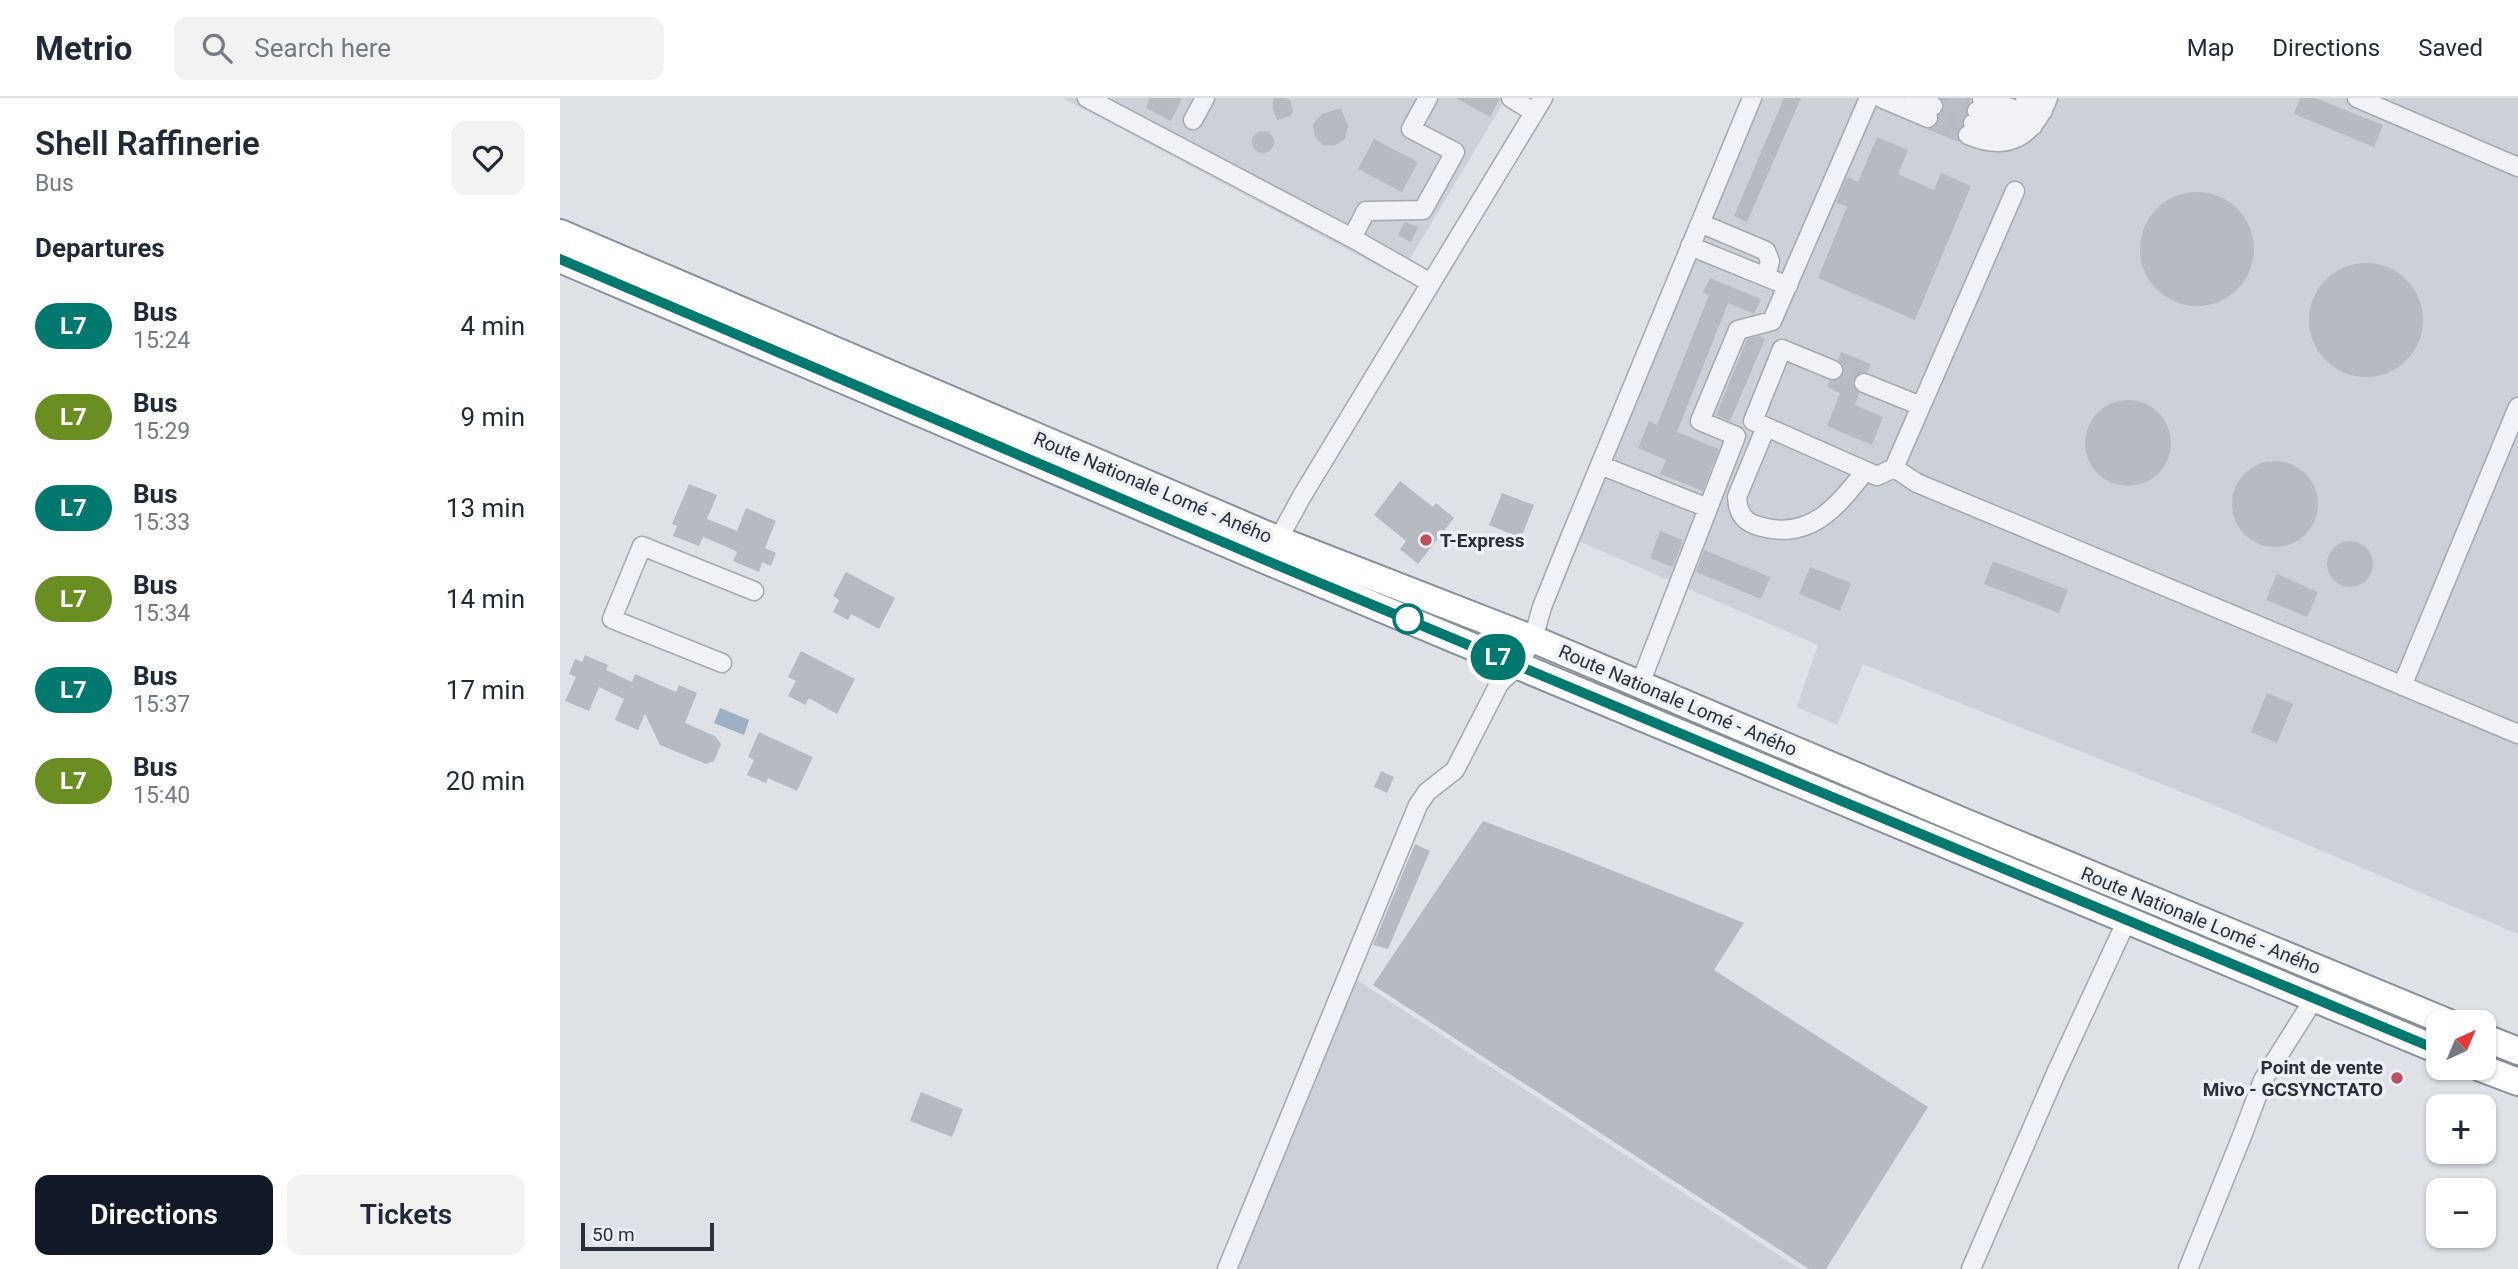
<!DOCTYPE html>
<html lang="en">
<head>
<meta charset="utf-8">
<style>
  :root { --surface:#fff; --page:#f2f2f3; --text:#1f2937; --muted:#747a83; --line:#e0e1e3; --accent:#111827 }
  body { margin:0; font-family:Roboto,sans-serif; background:var(--page); color:var(--text); height:100vh; display:flex; flex-direction:column; font-size:26px; white-space:nowrap }
  * { box-sizing:border-box; margin:0 }
  p { font-size:23px; color:var(--muted) }
  .icon { flex:none; width:38px; height:38px; fill:none; stroke:currentColor; stroke-width:2; stroke-linecap:round; stroke-linejoin:round }
  .map { position:relative; flex:1; overflow:hidden }
  .side { display:flex; flex-direction:column; background:var(--surface); width:560px }
  .side>* { flex:none }
  .badge { padding:0 14px; border-radius:23px; font-size:24px; line-height:46px }
  .needle { width:46px; rotate:44deg }
  .fabs { position:absolute; left:1866px; top:912px; display:grid; gap:14px }
  .fabs a { display:grid; place-items:center; width:70px; height:70px; border-radius:14px; background:var(--surface); box-shadow:0 2px 5px #0004; font-size:35px }
  .scale { position:absolute; left:21px; bottom:18px; width:133px; box-sizing:border-box; padding-left:7px; border:4px solid #29303b; border-top:0; font-size:19px; line-height:24px; white-space:nowrap; color:#29303b; -webkit-text-stroke:5px #edf0f4; paint-order:stroke }
  .map>.badge { position:absolute; translate:-50% -50%; box-shadow:0 0 0 4px #fff }
  h2 { padding:0 35px; font-size:26px; line-height:63px }
  .round { display:grid; place-items:center; flex:none; width:74px; height:74px; border-radius:14px; background:var(--page) }
  .summary { display:flex; align-items:center; justify-content:space-between; height:119px; padding:0 35px }
  h1 { font-size:33px; font-weight:600; line-height:52px }
  .button { display:flex; gap:14px; margin-top:auto; padding:14px 35px }
  .button a { flex:1; height:80px; border-radius:14px; background:var(--accent); color:#fff; font-size:28px; font-weight:600; line-height:80px; text-align:center }
  .button a+a { background:var(--page); color:var(--text) }
  ul { padding:0; list-style:none }
  li { display:flex; align-items:center; gap:21px; height:91px; padding:0 35px }
  li div { flex:1 }
  li b { display:block; font-size:26px }
  li em { font-style:normal }
  li .badge { min-width:77px; font-weight:700; text-align:center }
  header { display:flex; align-items:center; gap:42px; box-sizing:border-box; height:98px; padding:0 35px; background:var(--surface); border-bottom:2px solid var(--line) }
  header strong { font-size:33px }
  nav { display:flex; gap:38px; margin-inline-start:auto; font-size:24px }
  .search { width:490px; height:63px; background:var(--page); display:flex; align-items:center; gap:18px; box-sizing:border-box; padding:0 24px; border-radius:14px; color:var(--muted); font-size:26px }
  main { display:flex; flex:1; min-height:0 }
  .map>svg:first-child { display:block }
  .built { fill:#ccd0d7 }
  .water { fill:#9dafc2 }
  .building { fill:#b6bbc2 }
  .lines { fill:none; stroke-linecap:round; stroke-linejoin:round }
  .minor-tunnel { stroke:#babec4; stroke-width:18; stroke-dasharray:18 9; stroke-linecap:butt }
  .minor-casing { stroke:#a4a8af; stroke-width:21 }
  .highway-casing { stroke:#878f9b; stroke-width:30 }
  .minor { stroke:#f0f2f5; stroke-width:18 }
  .highway { stroke:#fff; stroke-width:26 }
  .line-casing { stroke:#fff; stroke-width:16 }
  .line { stroke:#01796f; stroke-width:10 }
  .poi-dot { fill:#be5061; stroke:#edf0f4; stroke-width:2.5 }
  .stop-dot { fill:#fff; stroke:#01796f; stroke-width:3.5 }
  .labels { text-anchor:middle; stroke-width:7; stroke-linejoin:round; paint-order:stroke }
  .street-label { font-size:19px; fill:#29303b; stroke:#edf0f4 }
  .poi-label { font-size:19px; font-weight:bold; fill:#29303b; stroke:#edf0f4; text-anchor:start }
</style>
</head>
<body>
<header>
<strong>Metrio</strong>
<div class="search"><svg class="icon" aria-label="search" viewBox="0 0 24 24"><circle cx="10" cy="10" r="6"/><path d="M15 15l6 6"/></svg>Search here</div>
<nav><a>Map</a><a>Directions</a><a>Saved</a></nav>
</header>
<main>
<section class="side">
<div class="summary"><div><h1>Shell Raffinerie</h1><p>Bus</p></div><a class="round"><svg class="icon" aria-label="heart" viewBox="0 0 24 24"><path d="M12 20l-8-8c-3-5 5-10 8-4 3-6 11-1 8 4z"/></svg></a></div>
<h2>Departures</h2>
<ul>
<li><span class="badge" style="background:#01796f;color:#fff">L7</span><div><b>Bus</b><p>15:24</p></div><em>4 min</em></li>
<li><span class="badge" style="background:#6b8e23;color:#fff">L7</span><div><b>Bus</b><p>15:29</p></div><em>9 min</em></li>
<li><span class="badge" style="background:#01796f;color:#fff">L7</span><div><b>Bus</b><p>15:33</p></div><em>13 min</em></li>
<li><span class="badge" style="background:#6b8e23;color:#fff">L7</span><div><b>Bus</b><p>15:34</p></div><em>14 min</em></li>
<li><span class="badge" style="background:#01796f;color:#fff">L7</span><div><b>Bus</b><p>15:37</p></div><em>17 min</em></li>
<li><span class="badge" style="background:#6b8e23;color:#fff">L7</span><div><b>Bus</b><p>15:40</p></div><em>20 min</em></li>
</ul>
<div class="button"><a>Directions</a><a>Tickets</a></div>
</section>
<div class="map">
<svg width="1958" height="1171" viewBox="0 0 1958 1171">
  <rect width="100%" height="100%" fill="#dee1e6"/>
  <path class="built" d="M503,0H946L839,179Z
    M1200,0H1958V836L1659,709L1303,566L1277,627L1237,609L1258,547L1014,441Z
    M797,882L1240,1171H676L742,1009Z"/>
  <path class="water" d="M160,610L189,622L184,637L154,625Z"/>
  <path class="building" d="M590,0H622L611,23L586,10Z
    M713,0H726L731,3L733,14L730,18L717,22L713,12Z
    M896,0H940L930,19Z
    M1224,0H1241L1187,124L1174,118Z
    M1381,0H1411L1402,28L1397,34L1399,44L1367,31L1374,29L1378,25L1384,7Z
    M1740,0H1755L1823,27L1814,49L1734,16Z
    M781,10L788,28L785,41L774,48L763,47L755,39L753,26L762,16Z
    M692 44a11 11 0 1 1 22 0a11 11 0 1 1-22 0Z
    M1317,39L1348,52L1338,76L1374,92L1381,75L1411,88L1355,222L1258,180L1287,109L1276,104L1287,79L1298,84Z
    M814,41L858,64L842,94L798,71Z
    M1580 151a57 57 0 1 1 114 0a57 57 0 1 1-114 0Z
    M845,124L858,129L851,144L838,137Z
    M1749 222a57 57 0 1 1 114 0a57 57 0 1 1-114 0Z
    M1150,180L1201,201L1194,216L1168,205L1117,334L1159,351L1143,393L1100,376L1106,362L1078,350L1089,323L1097,327L1149,197L1143,195Z
    M1199,238L1205,241L1170,323L1156,317L1187,241Z
    M1281,254L1311,266L1308,274L1297,277L1293,286L1299,295L1295,307L1323,319L1312,347L1267,328L1280,295L1267,289L1269,283L1279,281L1284,276L1282,266L1278,262Z
    M1525 345a43 43 0 1 1 86 0a43 43 0 1 1-86 0Z
    M1672 406a43 43 0 1 1 86 0a43 43 0 1 1-86 0Z
    M840,383L873,409L876,405L894,420L858,466L840,451L846,443L814,417Z
    M129,386L157,397L147,421L177,433L186,410L216,423L205,450L216,455L211,468L202,464L199,474L173,463L177,454L172,451L143,439L139,448L113,438L117,428L112,426Z
    M942,395L974,407L961,440L929,427Z
    M1100,433L1123,442L1113,469L1090,460Z
    M1767 466a23 23 0 1 1 46 0a23 23 0 1 1-46 0Z
    M1144,452L1210,479L1201,501L1136,474Z
    M1433,463L1508,492L1499,515L1424,486Z
    M1250,469L1291,485L1280,513L1239,496Z
    M286,474L335,500L319,531L291,516L288,522L273,514L279,502L273,498Z
    M1717,476L1758,494L1747,519L1706,502Z
    M241,553L295,581L277,616L249,600L245,607L228,598L236,583L228,579Z
    M25,557L48,567L46,572L72,584L75,576L116,594L119,587L137,595L125,625L155,638L161,646L154,663L146,666L100,647L85,616L78,632L55,622L64,601L39,589L29,613L5,603L16,579L9,576L15,561L22,564Z
    M1707,595L1733,606L1717,645L1691,634Z
    M199,634L253,659L237,693L208,680L206,685L187,677L194,662L188,659Z
    M821,673L834,679L827,695L814,689Z
    M923,723L996,750L1184,825L1154,872L1368,1009L1266,1171H1249L813,887Z
    M855,746L870,753L828,851L813,847Z
    M361,994L403,1011L392,1039L350,1023Z"/>
  <g class="lines">
    <path class="minor-tunnel" d="M1387,0L1417,13
      M1373,8L1413,25
      M1368,20L1408,37
      M1273,272L1304,285"/>
    <g class="minor-casing">
      <path id="minor" d="M527,0L792,140L871,185
        M951,0L974,14
        M1321,0L1368,20
        M1354,0L1373,8
        M1465,0L1487,3
        M1797,0L1958,69
        M1422,1L1463,14L1483,13
        M1417,13L1458,28H1473
        M633,22L645,0
        M1413,25L1448,40
        M1408,37C1448,54 1473,39 1488,0
        M1140,125L1206,153L1210,163L1206,179
        M792,140L806,113L863,112L895,54L851,31L868,0
        M1130,148L1228,188
        M1273,272L1222,251L1193,323L1317,378L1334,370L1455,93
        M1304,285L1361,308
        M1206,329L1177,399C1178,417 1185,425 1202,429C1251,442 1278,408 1305,373
        M1040,367L1148,410
        M1334,370L1357,385L1958,636
        M713,451L742,398L983,0
        M162,565L52,521L82,448L194,493
        M1080,586L1176,338L1140,323L1178,232L1212,223L1309,0
        M1842,588L1958,309
        M667,1171L858,707L867,694L895,672L939,586L958,567L973,541L982,509L1009,442L1192,0
        M1411,1171L1496,975L1567,822
        M1628,1171L1682,1038L1703,982L1754,901"/>
    </g>
    <g class="highway-casing">
      <path id="highway" d="M0,135L719,442L973,541L1409,726L1887,924
        M0,161L705,462L1878,952
        M1923,939L1958,953
        M1921,970L1958,984"/>
    </g>
    <use href="#minor" class="minor"/>
    <use href="#highway" class="highway"/>
  </g>
  <g class="lines">
    <g class="line-casing">
      <path id="line" d="M0,161L705,462L1878,952"/>
    </g>
    <use href="#line" class="line"/>
  </g>
  <g class="poi-dot">
    <circle cx="866" cy="442" r="7"/>
    <circle cx="1837" cy="980" r="7"/>
  </g>
  <circle class="stop-dot" cx="848" cy="521" r="14"/>
  <g class="labels">
    <g class="street-label">
      <text transform="translate(593 389) rotate(23)" y="7">Route Nationale Lomé - Aného</text>
      <text transform="translate(1118 602) rotate(23)" y="7">Route Nationale Lomé - Aného</text>
      <text transform="translate(1641 822) rotate(22)" y="7">Route Nationale Lomé - Aného</text>
    </g>
    <g class="poi-label">
      <text x="880" y="449">T-Express</text>
      <text x="1823" y="976" text-anchor="end">Point de vente<tspan x="1823" dy="22">Mivo - GCSYNCTATO</tspan></text>
    </g>
  </g>
</svg>
<div class="fabs">
<a><svg class="needle" viewBox="-14 -14 28 28"><path d="M0-13l5 13h-10z" fill="#e53935"/><path d="M0 13l5-13h-10z" fill="#747a83"/></svg></a>
<a>+</a>
<a>−</a>
</div>
<div class="scale">50 m</div>
<b class="badge" style="left:938px;top:559px;background:#01796f;color:#fff">L7</b>
</div>
</main>
</body>
</html>
